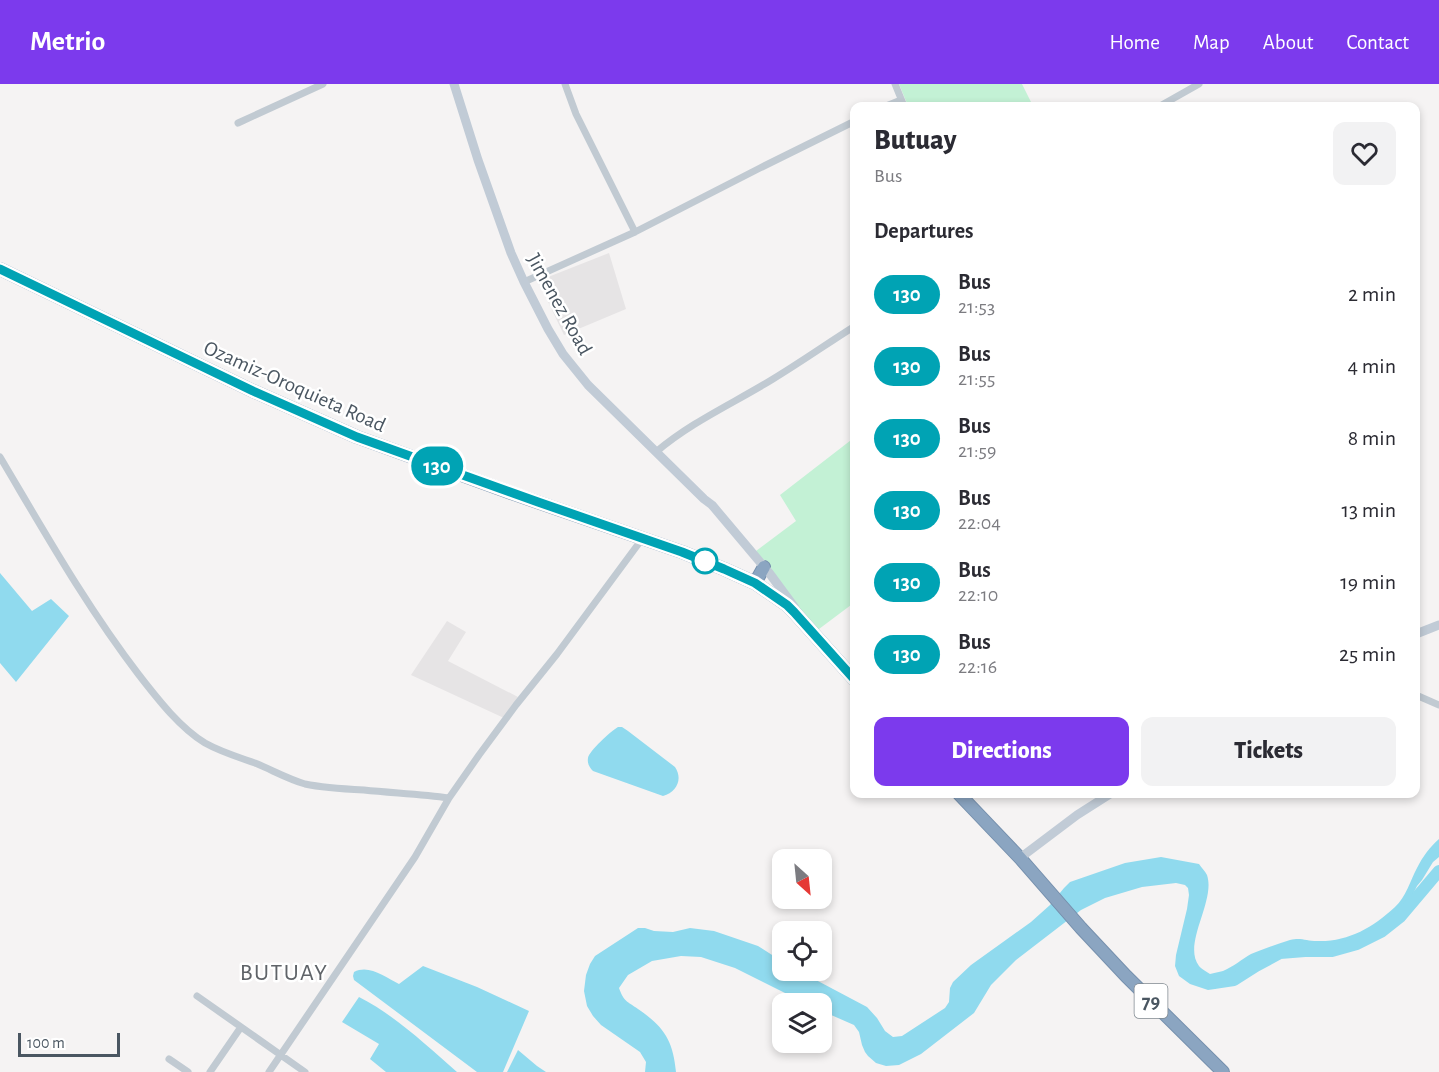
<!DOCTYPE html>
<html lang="en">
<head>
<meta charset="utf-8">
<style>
  :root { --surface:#fff; --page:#f2f2f3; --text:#2b2b33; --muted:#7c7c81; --accent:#7c3aed }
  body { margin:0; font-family:"Alegreya Sans",sans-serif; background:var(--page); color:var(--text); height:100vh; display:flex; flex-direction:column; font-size:22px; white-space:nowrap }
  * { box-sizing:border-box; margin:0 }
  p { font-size:20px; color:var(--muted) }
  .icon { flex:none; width:33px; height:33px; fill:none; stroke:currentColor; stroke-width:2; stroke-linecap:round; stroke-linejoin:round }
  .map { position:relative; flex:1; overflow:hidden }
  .details { position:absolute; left:850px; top:18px; width:570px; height:696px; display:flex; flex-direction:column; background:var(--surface); border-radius:12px; box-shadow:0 3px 9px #0003 }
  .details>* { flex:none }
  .badge { padding:0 12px; border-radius:20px; font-size:21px; line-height:39px }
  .needle { width:39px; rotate:153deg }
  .buttons { position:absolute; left:772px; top:765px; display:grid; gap:12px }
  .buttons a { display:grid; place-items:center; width:60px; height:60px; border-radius:12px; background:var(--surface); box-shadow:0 3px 9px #0003; font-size:30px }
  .scale { position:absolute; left:18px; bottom:15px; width:102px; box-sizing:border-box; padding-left:6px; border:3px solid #4a5661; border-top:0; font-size:16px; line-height:21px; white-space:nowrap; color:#4a5661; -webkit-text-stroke:4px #fff; paint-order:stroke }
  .map>.badge { position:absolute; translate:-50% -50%; box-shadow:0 0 0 3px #fff }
  h2 { padding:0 24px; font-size:22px; line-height:54px }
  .round { display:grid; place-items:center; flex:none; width:63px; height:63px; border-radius:12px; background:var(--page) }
  .summary { display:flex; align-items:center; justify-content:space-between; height:102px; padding:0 24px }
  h1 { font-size:28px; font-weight:800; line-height:45px }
  .cta { display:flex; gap:12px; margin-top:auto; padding:12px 24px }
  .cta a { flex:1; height:69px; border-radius:12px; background:var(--accent); color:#fff; font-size:24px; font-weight:800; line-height:69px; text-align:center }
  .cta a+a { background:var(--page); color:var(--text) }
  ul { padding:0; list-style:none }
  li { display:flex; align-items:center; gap:18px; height:72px; padding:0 24px }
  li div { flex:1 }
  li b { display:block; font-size:22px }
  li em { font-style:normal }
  li .badge { min-width:66px; font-weight:700; text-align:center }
  header { display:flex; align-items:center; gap:36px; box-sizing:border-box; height:84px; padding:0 30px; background:var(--accent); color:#fff }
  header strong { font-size:28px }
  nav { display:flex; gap:33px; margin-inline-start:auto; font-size:21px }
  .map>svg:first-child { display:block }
  .education { fill:#e6e4e5 }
  .green { fill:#c3f1d5 }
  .water { fill:#90daee }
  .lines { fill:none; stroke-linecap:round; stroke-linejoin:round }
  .river { stroke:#90daee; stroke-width:12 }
  .highway-casing { stroke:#7690ad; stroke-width:14 }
  .street { stroke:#c1cad2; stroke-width:7 }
  .secondary { stroke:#c1cbd6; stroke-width:9 }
  .highway { stroke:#8ba5c1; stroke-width:12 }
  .line-casing { stroke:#fff; stroke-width:14 }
  .line { stroke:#00a3b4; stroke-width:9 }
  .stop-dot { fill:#fff; stroke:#00a3b4; stroke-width:3 }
  .labels { text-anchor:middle; stroke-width:5; stroke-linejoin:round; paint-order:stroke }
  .shield { fill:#fff; stroke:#808990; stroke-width:1.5 }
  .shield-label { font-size:20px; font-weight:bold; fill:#4a5661 }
  .street-label { font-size:21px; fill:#4a5661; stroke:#fff }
  .quarter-label { font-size:24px; letter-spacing:1.5px; fill:#5f6368; stroke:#fff }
</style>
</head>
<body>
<header>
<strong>Metrio</strong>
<nav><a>Home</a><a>Map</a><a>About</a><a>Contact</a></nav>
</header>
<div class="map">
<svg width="1439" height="988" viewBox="0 0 1439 988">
  <rect width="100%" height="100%" fill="#f5f3f3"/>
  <path class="education" d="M609,169L626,225L564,251L538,197Z
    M447,537L466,548L448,577L518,613L504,634L411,591Z"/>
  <path class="green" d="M899,0H1022L1033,22H908Z
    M855,353V518L815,548L756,467L796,437L780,411Z"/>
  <path class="water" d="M0,489L32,527L51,515L69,532L16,598L0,579Z
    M618,643H622L628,647L675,683C683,695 677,708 663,712L593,687C590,684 587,680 588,674C589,667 611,647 618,643Z
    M1439,755V773L1433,778L1422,796L1417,802L1413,810L1399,830L1374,849L1362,855L1334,863L1317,865L1297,863L1282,865L1251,882L1215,905L1208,906L1190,900L1179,892L1175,882L1176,871L1187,825L1189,811L1188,804L1185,801L1176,799L1142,803L1105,814L1081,826L1016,876L991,901L974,929L921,970L899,981L886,982L876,979L868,972L865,968L862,961L859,948L854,941L822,927V920L805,919L735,884L701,873L681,872L652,877L628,891L619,904C624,918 627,917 638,925C664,943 673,956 676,988H645L646,978L640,968L601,941L593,932L587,922L584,907L586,891L590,880L595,872L638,844H645L654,847L673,848L690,844L714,847L758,862L783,878V886L799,887L867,923L877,934L885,947L893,953L902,952L945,924L949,918L950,904L953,898L971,881L1031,838L1050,821L1064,804L1070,798L1125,779L1161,773L1199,780C1201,783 1205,787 1207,791C1216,817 1182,860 1199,882C1201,885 1206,887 1210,890C1214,889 1219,888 1223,887C1233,883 1242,875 1251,870C1263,865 1277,860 1290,856C1301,853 1306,857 1317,857C1348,858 1372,844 1395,823C1406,813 1410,797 1417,784C1423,772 1430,763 1439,755Z
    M423,882L477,903L529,927L503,988H477L354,896L353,892L354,888C369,880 385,893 399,900Z
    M359,913C396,932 426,961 457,988H386L370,975L379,960L342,938Z
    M518,966L537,982L546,988H507Z"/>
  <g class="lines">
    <path class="river" d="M1214,899L1234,896L1256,882L1280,869L1305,867H1332L1357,860L1381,848L1400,833L1439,787"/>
    <g class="highway-casing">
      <path id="highway" d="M0,185L253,307L357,353L517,411L682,468L724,485L755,499L787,521L794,528L855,596
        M755,499L764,483
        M959,710L1020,774L1081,844L1126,892L1223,988"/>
    </g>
    <path class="street" d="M565,0L576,30L635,148
      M895,0L904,22
      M886,22L901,16
      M1160,22L1199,0
      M238,39L323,0
      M524,198L635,148L760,84L855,37
      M656,368C691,338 734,319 773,295C801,278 828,259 855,242
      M0,373C44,447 86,522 139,591C157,614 179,643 205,659C221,668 238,673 255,679C272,686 288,695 305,700C324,704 344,705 364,706C392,709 421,710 449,714
      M1416,611L1439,621
      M197,912L305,988
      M169,975L188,988
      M210,988L241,943
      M269,988L415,773L449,714L479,671L516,621L557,570L642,455"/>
    <path class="secondary" d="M454,0L478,76L511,169L524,198L548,245L563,270L588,301L704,415L712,421L770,490L795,524
      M1416,550L1439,541
      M1020,774L1077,731L1110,710"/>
    <use href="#highway" class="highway"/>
  </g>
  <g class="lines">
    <g class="line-casing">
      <path id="line" d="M0,185L253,307L357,353L538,418L682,468L724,485L755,499L787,521L794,528L855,596"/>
    </g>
    <use href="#line" class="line"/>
  </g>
  <circle class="stop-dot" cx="705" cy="477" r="12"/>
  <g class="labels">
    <rect class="shield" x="1134.5" y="900" width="33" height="34" rx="4.5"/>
    <g class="shield-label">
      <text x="1151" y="924">79</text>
    </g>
    <g class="street-label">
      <text transform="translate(560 220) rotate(61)" y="7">Jimenez Road</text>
      <text transform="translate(295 302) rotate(24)" y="7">Ozamiz-Oroquieta Road</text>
    </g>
    <g class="quarter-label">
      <text x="284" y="896">BUTUAY</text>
    </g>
  </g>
</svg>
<div class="buttons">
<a><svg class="needle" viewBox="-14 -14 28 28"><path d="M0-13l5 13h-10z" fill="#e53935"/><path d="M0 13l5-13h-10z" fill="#7c7c81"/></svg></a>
<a><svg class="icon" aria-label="locate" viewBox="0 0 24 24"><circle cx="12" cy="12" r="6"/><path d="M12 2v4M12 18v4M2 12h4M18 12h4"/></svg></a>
<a><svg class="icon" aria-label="layers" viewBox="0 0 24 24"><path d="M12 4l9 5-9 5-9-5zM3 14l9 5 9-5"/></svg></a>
</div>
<div class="scale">100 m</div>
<b class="badge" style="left:437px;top:382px;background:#00a3b4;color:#fff">130</b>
<section class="details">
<div class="summary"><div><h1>Butuay</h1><p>Bus</p></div><a class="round"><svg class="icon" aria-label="heart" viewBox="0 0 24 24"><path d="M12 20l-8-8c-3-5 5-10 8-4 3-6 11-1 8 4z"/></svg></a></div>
<h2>Departures</h2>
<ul>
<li><span class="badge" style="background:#00a3b4;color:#fff">130</span><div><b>Bus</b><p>21:53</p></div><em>2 min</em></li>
<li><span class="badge" style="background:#00a3b4;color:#fff">130</span><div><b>Bus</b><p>21:55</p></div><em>4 min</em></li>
<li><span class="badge" style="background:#00a3b4;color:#fff">130</span><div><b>Bus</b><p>21:59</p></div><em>8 min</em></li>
<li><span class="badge" style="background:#00a3b4;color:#fff">130</span><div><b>Bus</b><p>22:04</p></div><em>13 min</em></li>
<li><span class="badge" style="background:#00a3b4;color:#fff">130</span><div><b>Bus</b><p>22:10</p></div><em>19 min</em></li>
<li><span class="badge" style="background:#00a3b4;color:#fff">130</span><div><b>Bus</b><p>22:16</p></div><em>25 min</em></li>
</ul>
<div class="cta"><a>Directions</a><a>Tickets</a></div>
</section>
</div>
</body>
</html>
